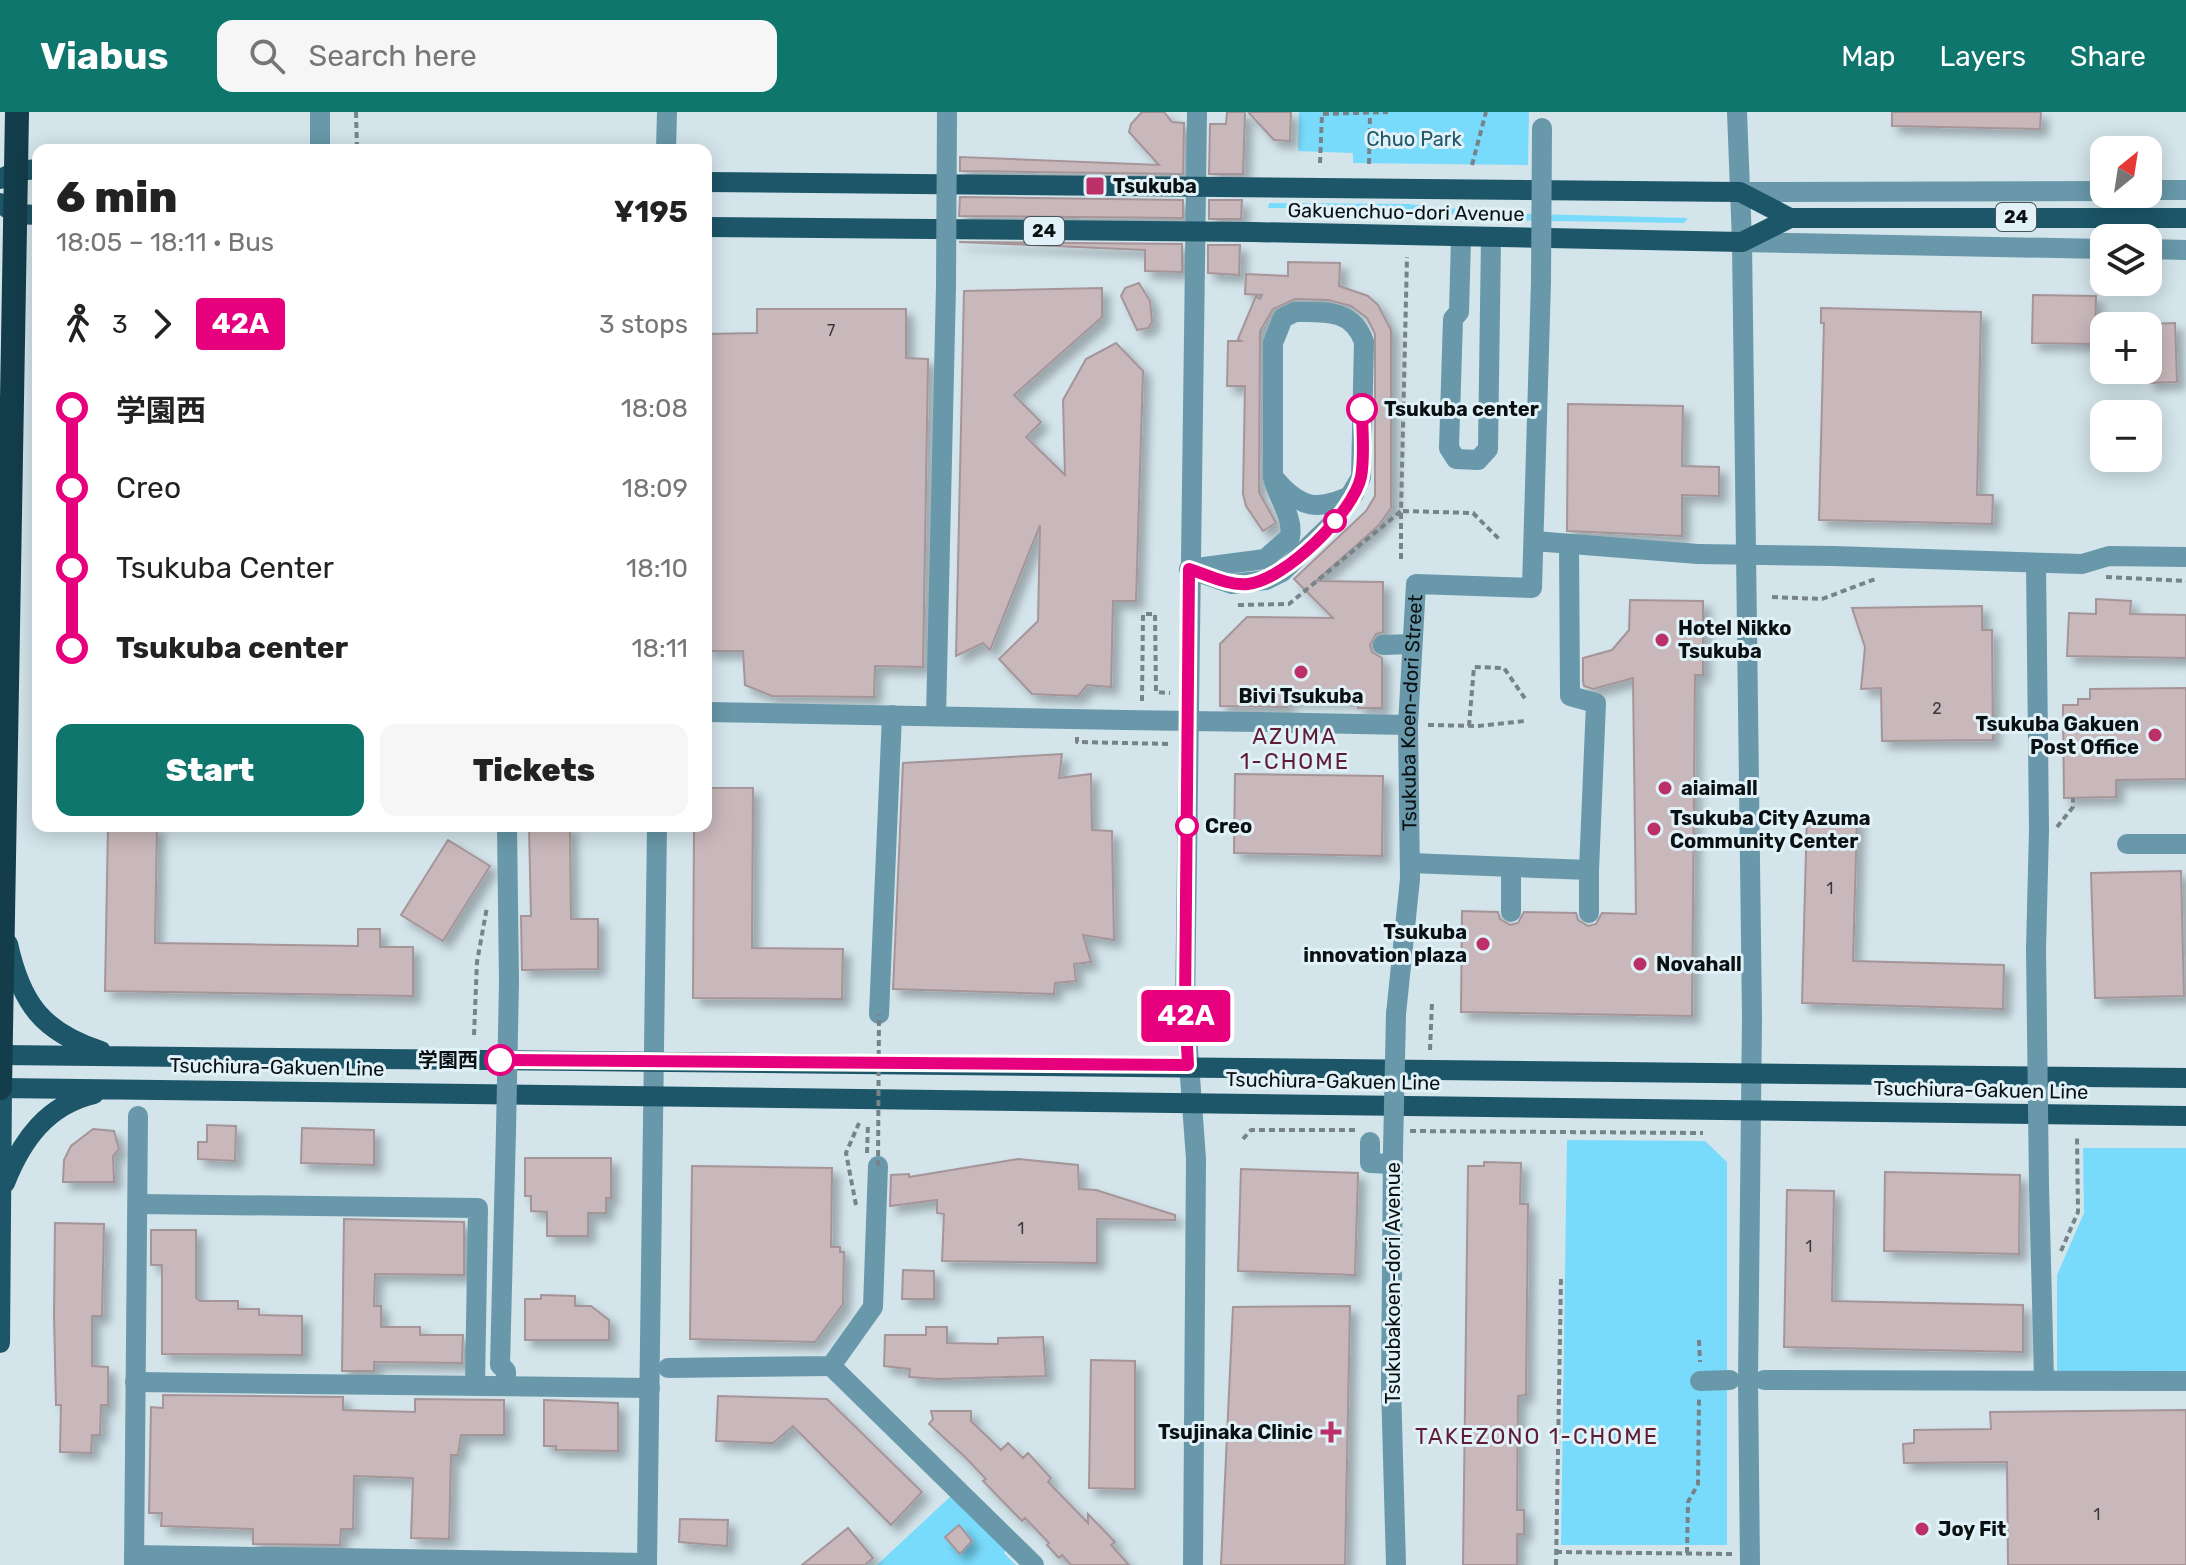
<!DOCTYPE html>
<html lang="en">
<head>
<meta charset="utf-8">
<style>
  :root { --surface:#fff; --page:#f6f6f6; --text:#222; --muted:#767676; --accent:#0f766e }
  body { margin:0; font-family:Rubik,"Noto Sans JP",sans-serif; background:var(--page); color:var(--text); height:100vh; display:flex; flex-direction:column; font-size:30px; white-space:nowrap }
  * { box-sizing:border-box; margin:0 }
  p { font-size:26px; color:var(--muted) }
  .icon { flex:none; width:44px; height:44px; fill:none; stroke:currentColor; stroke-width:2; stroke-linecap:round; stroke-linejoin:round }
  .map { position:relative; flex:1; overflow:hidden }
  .panel { position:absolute; left:32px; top:32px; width:680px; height:688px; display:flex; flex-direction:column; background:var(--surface); border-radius:16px; box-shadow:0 4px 20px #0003 }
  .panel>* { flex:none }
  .badge { padding:0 16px; border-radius:6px; font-size:28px; line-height:52px }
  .needle { width:52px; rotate:30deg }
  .controls { position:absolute; left:2090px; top:24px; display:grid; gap:16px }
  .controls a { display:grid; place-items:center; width:72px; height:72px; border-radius:16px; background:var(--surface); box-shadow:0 4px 20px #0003; font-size:40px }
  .map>.badge { position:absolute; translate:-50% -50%; box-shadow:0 0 0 4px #fff }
  .legs { display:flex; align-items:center; gap:12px; height:88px; padding:0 24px; font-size:26px }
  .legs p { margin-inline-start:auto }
  .overview { display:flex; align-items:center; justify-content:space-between; height:136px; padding:0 24px }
  h1 { font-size:44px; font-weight:800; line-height:60px }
  .action { display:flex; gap:16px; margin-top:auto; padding:16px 24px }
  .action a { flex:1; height:92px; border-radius:16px; background:var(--accent); color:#fff; font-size:32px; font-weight:800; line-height:92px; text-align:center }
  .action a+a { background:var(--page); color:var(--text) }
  ul { padding:0 24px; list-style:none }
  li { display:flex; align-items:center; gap:28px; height:80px; font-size:30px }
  li i { display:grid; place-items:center; width:12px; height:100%; margin:0 10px; background:currentColor }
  li i::after { content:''; width:20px; height:20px; margin:-10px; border:6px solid; border-radius:50%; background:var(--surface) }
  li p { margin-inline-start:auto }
  li:first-child i { background:linear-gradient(#0000 50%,currentColor 0) }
  li:last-child i { background:linear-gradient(currentColor 50%,#0000 0) }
  header { display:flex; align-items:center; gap:48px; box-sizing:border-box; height:112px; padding:0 40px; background:var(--accent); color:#fff }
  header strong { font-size:38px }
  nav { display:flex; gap:44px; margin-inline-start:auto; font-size:28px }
  .search { width:560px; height:72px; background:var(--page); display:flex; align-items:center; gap:20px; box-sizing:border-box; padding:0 28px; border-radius:16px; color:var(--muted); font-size:30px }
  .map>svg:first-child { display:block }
  .green { fill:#79dbfc }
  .building { fill:#c8b7bb; stroke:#a59599; stroke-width:2; filter:url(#shadow) }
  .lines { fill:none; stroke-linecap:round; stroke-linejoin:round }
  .path { stroke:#778388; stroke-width:4; stroke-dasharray:6 4; stroke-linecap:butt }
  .minor { stroke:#6898a9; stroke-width:20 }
  .major { stroke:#1c5668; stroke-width:20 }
  .highway { stroke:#133d4b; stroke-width:24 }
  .path-bridge { stroke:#778388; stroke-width:4; stroke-dasharray:6 4; stroke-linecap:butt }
  .minor-bridge { stroke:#6898a9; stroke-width:20 }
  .line-1-casing { stroke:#fff; stroke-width:18 }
  .line-1 { stroke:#e6007e; stroke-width:12 }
  .poi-dot { fill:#bb3067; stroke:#e0f1f8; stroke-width:3 }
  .stop-1-dot { fill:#fff; stroke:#e6007e; stroke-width:4 }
  .labels { text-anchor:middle; stroke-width:6; stroke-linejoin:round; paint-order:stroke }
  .number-label { font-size:16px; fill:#3a3a3d }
  .shield { fill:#e0f1f8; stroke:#4b5458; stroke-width:2 }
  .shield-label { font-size:18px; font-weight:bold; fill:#0b1113 }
  .park-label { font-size:20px; fill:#205769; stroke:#e0f1f8 }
  .poi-label { font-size:20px; font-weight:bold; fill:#0b1113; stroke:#e0f1f8; text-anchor:start }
  .street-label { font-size:20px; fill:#0b1113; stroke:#e0f1f8 }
  .stop-label { font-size:20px; font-weight:bold; fill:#0b1113; stroke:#e0f1f8; text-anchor:start }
  .neighbourhood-label { font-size:22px; letter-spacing:2px; fill:#5f1c35; stroke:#e0f1f8 }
</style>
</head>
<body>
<header>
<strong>Viabus</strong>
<div class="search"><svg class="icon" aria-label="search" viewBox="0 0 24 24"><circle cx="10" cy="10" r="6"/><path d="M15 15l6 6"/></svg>Search here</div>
<nav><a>Map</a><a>Layers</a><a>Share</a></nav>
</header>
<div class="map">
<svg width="2186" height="1453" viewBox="0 0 2186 1453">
  <defs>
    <filter id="shadow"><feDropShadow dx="7" dy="7" stdDeviation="4" flood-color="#0004"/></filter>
  </defs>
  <rect width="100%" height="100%" fill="#d3e4eb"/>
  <path class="green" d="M1299,0H1529L1528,53L1353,51V41L1298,39Z
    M1269,91L1408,92L1498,101L1688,106L1684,111L1499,108L1408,97L1268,96Z
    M1567,1028L1705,1029L1727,1050V1433H1561Z
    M2083,1036H2186V1261L2057,1259V1163L2084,1101Z
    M952,1383L1007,1436L1004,1441L1016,1453H877Z"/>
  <path class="building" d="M1142,0H1164L1172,10L1184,11L1183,62L960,59V45L1159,53L1129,20L1131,12Z
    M1227,0H1245L1243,62H1209L1210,12H1226Z
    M1248,0H1291L1290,29L1274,28Z
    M1892,0H2041L2040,17L1892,14Z
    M960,85L1183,88V106L959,104Z
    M1209,88H1242L1241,107H1209Z
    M959,130L1182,132V160L1145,159V138Z
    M1208,133H1240L1239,163L1208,161Z
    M1288,150L1340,151L1339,174L1368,184L1378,193L1391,218V396L1378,414L1316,469L1383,470V520L1376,522L1370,533L1372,540L1382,546V596H1358V588L1287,587V595L1220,594V532L1247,505L1333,506L1294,467L1366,399L1375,384V222L1367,206L1351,194L1328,188L1295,187L1273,197L1260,219L1259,380L1276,411L1263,419L1246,394L1243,382L1245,274H1227L1228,229H1241L1238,227L1256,184L1260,187L1262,183L1245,182L1246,162L1288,164Z
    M1139,171L1150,189L1152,210L1148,216L1137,218L1121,184L1125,176Z
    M1102,176V205L1014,283L1041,310L1026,325L1065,363L1063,288L1086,247L1116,231L1143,259L1136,489H1113L1111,575L1087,573L1078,584L1032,582L999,547L1038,509L1040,413L990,538L983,531L956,544L964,179Z
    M2033,183L2096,184L2095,232L2032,231Z
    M1821,196L1981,200L1977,383H1993L1992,412L1819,408L1824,211H1821Z
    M757,197H906V246L928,247L923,555L875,554L874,585L772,584L745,573L743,539H706V222L757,221Z
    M2175,211L2177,270L2148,271V212Z
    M1568,292L1683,294L1682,354L1719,355V384L1682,383V424L1567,419Z
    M2096,487L2131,489L2130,502L2186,503V546L2067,544L2069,501L2096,502Z
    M1630,488L1703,489V563H1695L1692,904L1461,900L1462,799L1498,800L1500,807L1510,813L1518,811L1524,800L1576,801L1578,808L1588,814L1596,812L1602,801L1636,802L1633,566L1593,577L1584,574L1583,569V546L1612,538L1629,518Z
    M1982,494V518H1992L1993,628L1882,629L1881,576L1861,577L1865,535L1852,496Z
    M2186,576V667L2116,668V685L2064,686L2063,593H2078V587H2090V577Z
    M1062,642L1059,666L1091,662L1092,718L1112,719L1114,828L1083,823L1091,850L1074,852L1076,869L1055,871L1054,882L893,877L903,651Z
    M1235,662L1383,664L1382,744L1234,741Z
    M706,676H753L752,836L843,837L842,887L693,886L694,714H706Z
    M1807,702L1857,704L1853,849L2004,853L2003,897L1802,891Z
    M108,714H157L155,831L358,834V817H380V835H413V884L105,879Z
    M529,714H570L571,807H598V857L522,858L521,804H531Z
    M448,728L490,754L443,829L401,803Z
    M2181,759L2184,884L2095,886L2091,761Z
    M207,1013L236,1014L235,1049L198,1047V1030H207Z
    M302,1016L374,1018V1053L301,1051Z
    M93,1017L114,1019L119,1037L113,1044L114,1070H63L64,1048L71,1034Z
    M525,1046H611V1086H606V1101H588V1124H547V1100L531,1099V1084H525Z
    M1018,1047L1078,1053L1079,1077L1096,1078L1175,1103V1108L1097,1107V1151L942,1149L944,1102L937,1101V1088L890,1094L891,1063L909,1062V1065Z
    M1484,1050L1521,1051L1520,1092H1528L1526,1283L1518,1284L1517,1398H1524V1422H1517V1453H1463L1468,1054H1484Z
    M692,1054L832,1056L831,1135H840V1140H844L843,1192L815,1230L690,1227Z
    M1241,1057L1358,1061L1355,1163L1238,1159Z
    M1885,1060L2020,1063L2019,1142L1884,1139Z
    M1787,1078L1834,1079L1832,1189L2023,1193V1240L1784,1235Z
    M344,1107L464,1110V1163L375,1162L374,1194H381V1215H420V1223H463L462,1251L374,1250V1259H342Z
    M55,1111L104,1112L102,1204H92V1254L108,1255V1293H101L100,1323H92L91,1341L60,1340L61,1293H56L54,1204Z
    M151,1118H196V1186L200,1189H238V1197H259V1203L302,1204V1243L162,1242V1153H151Z
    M903,1158L934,1159V1187H902Z
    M541,1183L575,1184V1194H591L609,1208V1228H525V1187H541Z
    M1350,1194L1345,1453H1221L1233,1195Z
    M926,1215H947V1231L998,1232V1226L1043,1225L1046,1264L939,1267L909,1265L910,1257L884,1254L885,1223H926Z
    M1091,1248L1135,1249V1377L1089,1376Z
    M163,1283L343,1285V1298L415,1300V1287L504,1288V1323H461L458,1343H451L449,1427L411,1426L413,1366L354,1364L353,1417H341L340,1433L253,1432V1417L161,1414L162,1401H149L151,1295L163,1296Z
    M718,1284L827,1287L922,1380L891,1413L793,1314L773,1331L716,1329Z
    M544,1288L618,1291V1339L556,1338V1334H544Z
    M2186,1298V1453H2008L2007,1350L1904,1351L1903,1332L1914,1331V1318L1991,1317L1990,1300Z
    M931,1299H971V1309L1001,1338L1008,1331L1023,1346L1028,1341L1051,1366L1048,1370L1088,1411V1402L1115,1430L1111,1433L1129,1453H1071L1062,1443L1059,1446L1047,1433L1049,1431L1025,1406L1022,1409L983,1369L986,1367L965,1345L929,1312L933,1307Z
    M680,1407L728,1408L727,1434L679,1430Z
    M959,1413L972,1429L960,1442L945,1425Z
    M848,1416L873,1446L865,1453H802Z"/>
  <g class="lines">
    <path class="path" d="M356,0L357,37
      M1320,51L1322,2L1388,0
      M1369,52L1370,2
      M1472,53L1486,0
      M1401,447V399L1473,401L1500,428
      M2106,465L2186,469
      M1772,485L1822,487L1878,466
      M1238,493L1289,492L1401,399L1407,145
      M1142,589L1143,502H1155L1156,580L1170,581
      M1428,613L1478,614L1525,609
      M1469,614L1474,555L1504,556L1526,588
      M1077,625V630L1171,632
      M2057,715L2073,695V686
      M474,923L477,850L487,795
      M1430,938L1432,890
      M1410,1019L1703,1021
      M1243,1027L1251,1018H1357
      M867,1041L868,1011
      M856,1093L846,1041L859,1011
      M2061,1139L2078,1100L2077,1025
      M1699,1228L1700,1250
      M1556,1440L1732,1442
      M1687,1441L1688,1390L1698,1372L1699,1287
      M1556,1453L1561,1165"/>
    <g class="minor">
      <path d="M1737,0L1742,130L1752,905L1748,1268L1750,1453"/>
      <path d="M320,38V0"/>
      <path d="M666,38L667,0"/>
      <path d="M2148,78H2186"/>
      <path d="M1740,80L2104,79"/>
      <path d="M1461,126L1459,200L1453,207L1449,336L1456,347L1478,348L1488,337L1491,126"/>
      <path d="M1742,130L2104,137"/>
      <path d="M2148,137L2186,138"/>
      <path d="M2116,170V174"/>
      <path d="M1295,200C1325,200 1353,197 1364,230L1361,365L1335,409L1282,460L1266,468L1232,472L1189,457L1265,447L1290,425C1294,405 1277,385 1273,365V231L1283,206Z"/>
      <path d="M1275,367C1300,397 1319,400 1354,382"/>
      <path d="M1534,429L1698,442"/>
      <path d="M1569,432L1570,584L1596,591L1589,758"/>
      <path d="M1833,444L2082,452L2109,444L2186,445"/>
      <path d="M1383,533L1412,532"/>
      <path d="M706,600L1124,608"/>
      <path d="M936,604L946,174"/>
      <path d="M1259,610L1408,613"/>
      <path d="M507,714L509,870"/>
      <path d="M2127,732H2186"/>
      <path d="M1410,751L1589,758V801"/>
      <path d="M1511,800V755"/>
      <path d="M2036,837L2039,718L2036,452"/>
      <path d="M879,902L892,603"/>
      <path id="s1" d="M1396,902L1410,767L1408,613L1416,472L1532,476L1541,169"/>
      <path d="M1370,1030V1051L1392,1052"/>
      <path d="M1393,1038L1391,1274L1396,1453"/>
      <path d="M2039,1074L2044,1267"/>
      <path d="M138,1092L478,1096L475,1273"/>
      <path d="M831,1254L1034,1453"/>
      <path d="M668,1256L831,1254L873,1195L878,1054"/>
      <path d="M1764,1268L2186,1269"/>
      <path d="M1700,1269L1730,1268"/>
      <path d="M135,1270L650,1276"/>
      <path d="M506,1274V1259L500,1253L506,1018"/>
      <path d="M134,1443L647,1451"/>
      <path d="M134,1453L138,1004"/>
      <path d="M647,1453L657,714"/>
      <path d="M1193,1453L1196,1047L1185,896L1197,0"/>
    </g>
    <path class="major" d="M0,67L17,59L38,57
      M706,70L1740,80L1790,106
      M0,91L16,102L38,103
      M706,115L1253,120L1742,130L1790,106H2186
      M8,832C21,891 42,920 101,939
      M2,943L2186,966
      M5,1071C22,1028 47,993 94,982
      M0,1231L2,976L2186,1004"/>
    <path class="highway" d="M0,976L17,0"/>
    <path class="path-bridge" d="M878,1054L879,902"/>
    <path class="minor-bridge" d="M1541,169L1542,16
      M946,174L947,0
      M1698,442L1833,444
      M1124,608L1259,610
      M2036,837L2039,1074
      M506,1018L509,870
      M1393,1038L1396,902"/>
  </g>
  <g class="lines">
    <g class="line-1-casing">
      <path id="line-1" d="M500,948L1188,953L1185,896L1189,457C1208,463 1228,474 1248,472C1285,468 1353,401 1361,365C1365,344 1362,319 1362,297"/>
    </g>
    <use href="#line-1" class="line-1"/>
  </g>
  <g class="poi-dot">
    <rect x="1085" y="64" width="20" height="20" rx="4"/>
    <circle cx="1662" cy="528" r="8"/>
    <circle cx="1301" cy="560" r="8"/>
    <circle cx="2155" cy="623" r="8"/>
    <circle cx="1665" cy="676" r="8"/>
    <circle cx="1654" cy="717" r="8"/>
    <circle cx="1483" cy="832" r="8"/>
    <circle cx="1640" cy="852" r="8"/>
    <path d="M1327 1308h8v8h8v8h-8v8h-8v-8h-8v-8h8z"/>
    <circle cx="1922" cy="1417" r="8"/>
  </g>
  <g class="stop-1-dot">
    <circle cx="1362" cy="297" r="14"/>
    <circle cx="1335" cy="409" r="10"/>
    <circle cx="1187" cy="714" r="10"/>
    <circle cx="500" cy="948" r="14"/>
  </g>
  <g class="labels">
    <g class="number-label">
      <text x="831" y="224">7</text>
      <text x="1937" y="602">2</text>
      <text x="1830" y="782">1</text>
      <text x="1021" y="1122">1</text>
      <text x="1809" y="1140">1</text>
      <text x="2097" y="1408">1</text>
    </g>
    <g class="shield">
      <rect x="1996" y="91" width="40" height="28" rx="6"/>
      <rect x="1024" y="105" width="40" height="28" rx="6"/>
    </g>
    <g class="shield-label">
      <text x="2016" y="111">24</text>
      <text x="1044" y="125">24</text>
    </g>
    <g class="park-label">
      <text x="1414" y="34">Chuo Park</text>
    </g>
    <g class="poi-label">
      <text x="1113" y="81">Tsukuba</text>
      <text x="1678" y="523">Hotel Nikko<tspan x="1678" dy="23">Tsukuba</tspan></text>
      <text x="1301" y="591" text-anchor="middle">Bivi Tsukuba</text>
      <text x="2139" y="619" text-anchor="end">Tsukuba Gakuen<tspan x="2139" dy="23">Post Office</tspan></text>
      <text x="1681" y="683">aiaimall</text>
      <text x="1670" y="713">Tsukuba City Azuma<tspan x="1670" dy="23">Community Center</tspan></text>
      <text x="1467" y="827" text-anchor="end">Tsukuba<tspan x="1467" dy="23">innovation plaza</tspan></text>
      <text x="1656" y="859">Novahall</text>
      <text x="1313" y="1327" text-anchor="end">Tsujinaka Clinic</text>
      <text x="1938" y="1424">Joy Fit</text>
    </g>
    <g class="street-label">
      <text transform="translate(1406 100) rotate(1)" y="7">Gakuenchuo-dori Avenue</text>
      <text dy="7" stroke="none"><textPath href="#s1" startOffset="302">Tsukuba Koen-dori Street</textPath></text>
      <text transform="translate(277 955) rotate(1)" y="7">Tsuchiura-Gakuen Line</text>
      <text transform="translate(1333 969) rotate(1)" y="7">Tsuchiura-Gakuen Line</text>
      <text transform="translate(1981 978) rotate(1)" y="7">Tsuchiura-Gakuen Line</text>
      <text transform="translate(1393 1171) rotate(-90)" y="7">Tsukubakoen-dori Avenue</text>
    </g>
    <g class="stop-label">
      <text x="1384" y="304">Tsukuba center</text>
      <text x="1205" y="721">Creo</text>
      <text x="478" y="955" text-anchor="end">学園西</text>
    </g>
    <g class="neighbourhood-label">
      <text x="1295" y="632">AZUMA<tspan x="1295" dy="25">1-CHOME</tspan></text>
      <text x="1537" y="1332">TAKEZONO 1-CHOME</text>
    </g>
  </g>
</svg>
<div class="controls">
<a><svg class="needle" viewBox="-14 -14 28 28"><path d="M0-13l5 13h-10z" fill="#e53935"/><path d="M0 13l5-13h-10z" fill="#767676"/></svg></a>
<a><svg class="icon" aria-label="layers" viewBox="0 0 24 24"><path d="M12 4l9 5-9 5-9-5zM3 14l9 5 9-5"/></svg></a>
<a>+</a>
<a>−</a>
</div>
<b class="badge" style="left:1186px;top:904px;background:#e6007e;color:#fff">42A</b>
<section class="panel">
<div class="overview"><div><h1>6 min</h1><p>18:05 – 18:11 · Bus</p></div><b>¥195</b></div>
<div class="legs"><svg class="icon" aria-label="walk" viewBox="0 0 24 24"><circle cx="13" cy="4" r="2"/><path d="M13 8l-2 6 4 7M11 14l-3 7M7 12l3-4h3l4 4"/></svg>3<svg class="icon" aria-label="forward" viewBox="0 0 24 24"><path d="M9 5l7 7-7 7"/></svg><b class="badge" style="background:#e6007e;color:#fff">42A</b><p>3 stops</p></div>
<ul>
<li><i style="color:#e6007e"></i><b>学園西</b><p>18:08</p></li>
<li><i style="color:#e6007e"></i><span>Creo</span><p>18:09</p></li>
<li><i style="color:#e6007e"></i><span>Tsukuba Center</span><p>18:10</p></li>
<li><i style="color:#e6007e"></i><b>Tsukuba center</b><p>18:11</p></li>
</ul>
<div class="action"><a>Start</a><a>Tickets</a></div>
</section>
</div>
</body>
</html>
